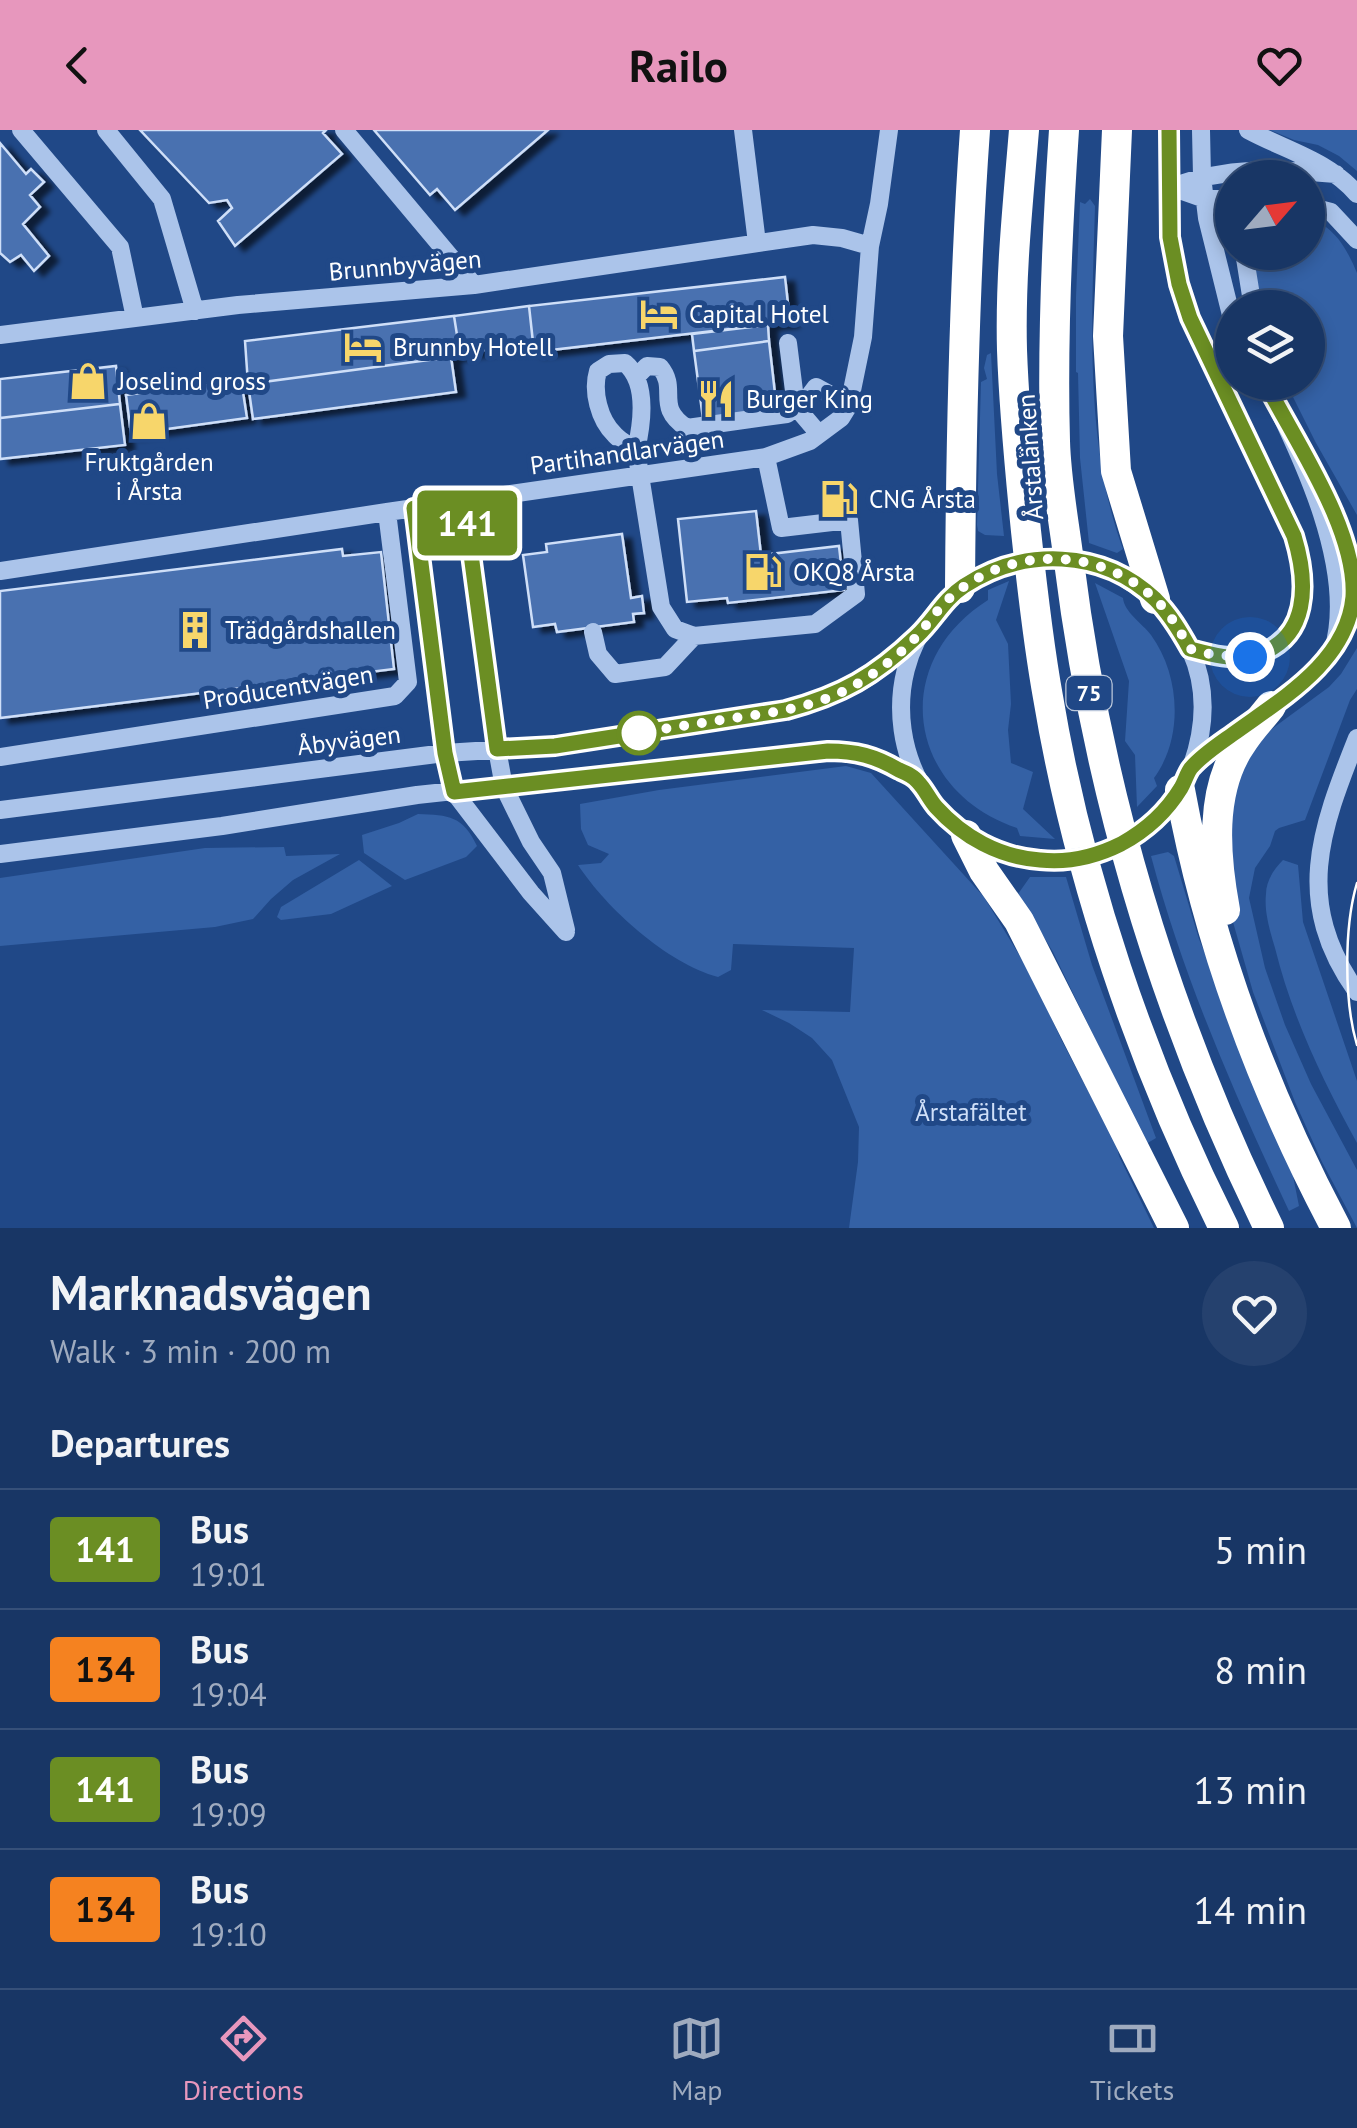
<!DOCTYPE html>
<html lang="en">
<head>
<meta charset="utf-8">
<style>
  :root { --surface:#183665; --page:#25416e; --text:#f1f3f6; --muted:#9fabbf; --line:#365079; --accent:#e797bd }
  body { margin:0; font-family:"PT Sans",sans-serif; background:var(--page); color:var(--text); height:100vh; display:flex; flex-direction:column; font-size:38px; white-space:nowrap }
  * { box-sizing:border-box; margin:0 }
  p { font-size:32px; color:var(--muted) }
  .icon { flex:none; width:55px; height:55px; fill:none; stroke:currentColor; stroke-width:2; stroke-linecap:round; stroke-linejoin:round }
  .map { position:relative; height:1098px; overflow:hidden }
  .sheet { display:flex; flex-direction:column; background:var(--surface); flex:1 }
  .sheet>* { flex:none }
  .badge { padding:0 20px; border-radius:8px; font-size:35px; line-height:65px }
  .needle { width:65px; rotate:62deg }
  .controls { position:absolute; left:1215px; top:30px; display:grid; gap:20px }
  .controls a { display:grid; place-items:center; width:110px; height:110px; border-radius:50%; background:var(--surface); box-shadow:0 5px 15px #0003,0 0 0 2px var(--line); font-size:50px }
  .you { position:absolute; width:50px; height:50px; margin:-25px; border:8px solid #fff; border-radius:50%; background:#1a73e8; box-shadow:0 0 0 15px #1a73e833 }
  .map>.badge { position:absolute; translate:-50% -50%; box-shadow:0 0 0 5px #fff }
  h2 { padding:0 50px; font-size:38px; line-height:90px }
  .round { display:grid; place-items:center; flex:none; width:105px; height:105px; border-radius:52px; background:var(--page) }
  .head { display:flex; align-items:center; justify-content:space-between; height:170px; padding:0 50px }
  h1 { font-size:48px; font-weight:700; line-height:75px }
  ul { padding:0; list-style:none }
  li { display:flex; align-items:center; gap:30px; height:120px; padding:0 50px; border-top:2px solid var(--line) }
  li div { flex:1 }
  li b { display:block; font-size:38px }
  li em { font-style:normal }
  li .badge { min-width:110px; font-weight:700; text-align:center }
  header { display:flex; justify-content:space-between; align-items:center; height:130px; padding:0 50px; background:var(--accent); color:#111; font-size:45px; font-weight:700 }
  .tabs { display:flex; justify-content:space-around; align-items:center; height:140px; border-top:2px solid var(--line); background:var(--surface); font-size:28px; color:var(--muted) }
  .tabs a { display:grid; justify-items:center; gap:5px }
  .tabs .active { color:var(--accent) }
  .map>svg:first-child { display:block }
  .green { fill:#3461a5 }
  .building { fill:#4971b0; stroke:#cfdff8; stroke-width:2.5; filter:url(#shadow) }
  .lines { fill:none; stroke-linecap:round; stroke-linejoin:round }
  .minor { stroke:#abc4ea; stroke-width:18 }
  .highway { stroke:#fff; stroke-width:30 }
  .tram { stroke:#fff; stroke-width:2.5 }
  .minor-bridge { stroke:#abc4ea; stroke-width:18 }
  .line-casing { stroke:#fff; stroke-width:22 }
  .line { stroke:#6b8e23; stroke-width:15 }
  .walk { stroke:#fff; stroke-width:10; stroke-dasharray:0 18 }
  .stop-dot { fill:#fff; stroke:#6b8e23; stroke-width:5 }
  .labels { text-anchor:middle; stroke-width:10; stroke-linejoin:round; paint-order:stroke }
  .shield { fill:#204887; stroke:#bcc8db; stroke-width:2.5 }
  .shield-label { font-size:22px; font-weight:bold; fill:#fff }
  .street-label { font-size:25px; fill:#fff; stroke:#204887 }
  .poi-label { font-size:25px; fill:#fff; stroke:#204887; text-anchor:start }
  .park-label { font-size:25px; fill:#cfdff8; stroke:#204887 }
</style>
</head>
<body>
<header><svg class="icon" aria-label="back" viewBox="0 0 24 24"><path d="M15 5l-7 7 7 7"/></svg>Railo<svg class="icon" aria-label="heart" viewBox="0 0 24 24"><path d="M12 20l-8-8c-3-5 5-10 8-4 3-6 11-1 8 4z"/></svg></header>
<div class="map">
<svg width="1357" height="1098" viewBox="0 0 1357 1098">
  <defs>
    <filter id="shadow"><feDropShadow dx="9" dy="5" stdDeviation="2.5" flood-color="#0009"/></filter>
  </defs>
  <rect width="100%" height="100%" fill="#204887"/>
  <path class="green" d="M1270,0H1357V41L1339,26L1318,15L1294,10Z
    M1090,69L1095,76C1092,187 1084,314 1123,419L1117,423L1089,413L1080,328L1078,243L1076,242V167L1080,72L1085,74Z
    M1308,89C1334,95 1347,119 1357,143V385L1316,313L1286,253L1308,252V178L1261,177L1253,134L1255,123L1308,122Z
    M991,223L997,344L1004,406L985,405L978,401L977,395L981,252L987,249L984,238L987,225Z
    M1009,451L996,490L1008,514L1011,574L1008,600L1011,633L1033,642L1023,679L1055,709L1020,706L1017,698C907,661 888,533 988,470V460Z
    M1095,453L1123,468C1124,482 1142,493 1151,505C1180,545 1184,607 1154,648L1157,656L1137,677L1135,625L1125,611L1129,551Z
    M1357,518V559L1350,570L1305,690L1279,698L1275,701L1270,716L1255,738L1249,768L1265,838L1285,895L1311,954L1357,1040V1098L1322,1032L1295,972L1253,862L1229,778L1225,675L1258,609L1329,557L1341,544Z
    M846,636L871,643L984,767L1032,846L1062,911L1117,1017L1119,1026L1154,1098H849L858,1032L859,997L832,930L812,908L789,893L762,880L850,882L854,818L733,814L731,840L718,847C667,833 607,779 578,735L601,733L609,724L588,715L581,699L580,674L659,660Z
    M418,684C449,685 463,686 477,716L466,727L405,750L364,723L362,705L399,693Z
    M284,717L286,726L340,724L293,750L271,769L253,789L215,797L0,816V748L205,718Z
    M1168,722L1174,726L1199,809L1290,1031L1299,1076L1289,1081C1235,965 1184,850 1151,726Z
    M359,730L392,756L331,784L281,790L277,787L281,777Z
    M1283,730L1298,735L1303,792L1357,951V1013C1323,951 1292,887 1275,818C1270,801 1264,782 1266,764C1266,751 1274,739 1283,730Z
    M1030,747H1066L1092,835L1156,1008L1146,1014L1053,822L1018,764Z"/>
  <path class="building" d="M140,0H326L323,3L342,24L235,116L218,91L232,78L227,70L209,73Z
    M374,0H548L455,80L437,59L430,65Z
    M0,13L26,44L31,39L44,52L30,65L40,77L23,94L49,126L34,141L21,125L10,132L0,123Z
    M785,147L790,192L534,222L529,176Z
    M529,176L533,212L460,224L454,186Z
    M454,186L460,224L451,227L248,254L245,211Z
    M768,195L769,211L694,221L692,204Z
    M769,211L777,281L703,289L694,221Z
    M451,227L456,262L253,289L248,254Z
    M116,236L120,274L0,288V249Z
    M241,249L247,288L131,304L126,265Z
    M120,274L125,315L0,329V288Z
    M756,381L761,425L839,416L844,460L728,473L727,468L687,472L678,389Z
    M622,404L631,468L642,466L644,483L633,484L634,492L557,502L555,494L533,497L523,425L547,422L546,414Z
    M342,419L343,426L381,422L394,539L0,588V461Z"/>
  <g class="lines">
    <path class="minor" d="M21,0L120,117L135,188
      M106,0L162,69L195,181
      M344,0L474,155
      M743,0L757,113
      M1168,0L1170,107L1179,154L1190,188L1294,406C1306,443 1311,480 1281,510C1272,519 1258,526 1245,527C1227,528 1208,524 1190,519
      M1201,0L1202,46L1207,88L1232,189
      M1248,0C1287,21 1327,30 1357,64
      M1171,57C1231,36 1273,39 1336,44
      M1171,57L1205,69H1232
      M1308,76L1331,82L1357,110
      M1244,122L1253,178
      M0,205L238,175L474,155L813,105L842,108L870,116
      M788,213L796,277L819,304
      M636,247L647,236L660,237C679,260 654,276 687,298L787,284L807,269L816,257L849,275
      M636,320C629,315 620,311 615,305C599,290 592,261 598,241L609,234L625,233C648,252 642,294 636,320L661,477L675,499L694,506L815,494L856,464L849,390L781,398L766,327
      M464,372L497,619L504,657L531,712L552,743L566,800
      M414,378L445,623L454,662L531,763L566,802
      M1108,439C1186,479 1222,550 1192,635
      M0,441L387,382L766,327L810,311L841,288L849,275L863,207L870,116L879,74L889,0
      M987,442C967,455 948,466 933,485C880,551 895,653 963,702C980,714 999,721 1018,727
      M593,502L598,524L615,544L665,537L694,506
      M1265,581C1289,563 1315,545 1333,520C1357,440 1302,326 1265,252
      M1357,608C1320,701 1293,772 1357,862
      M0,627L395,566L408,552L387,382
      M1191,638L1244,596
      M0,680L445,623L555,616L786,580C814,573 841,564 867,548C886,536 903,518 921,502
      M0,724L222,696L417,665L828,621C869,621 883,630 917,650"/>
    <path class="highway" d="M1024,0C1018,73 1010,146 1012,220C1014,280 1020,341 1026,401C1032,457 1038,512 1048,567C1078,747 1142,935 1224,1098
      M1064,0C1057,104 1052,207 1055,311C1056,351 1064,392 1069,432C1098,664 1166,888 1269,1098
      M1117,0L1108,206L1116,341L1155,469
      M960,458C961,305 964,153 975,0
      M1180,660C1208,814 1263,960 1336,1098
      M966,705L984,741L1019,791L1174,1098
      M1225,780C1215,726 1209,660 1242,613C1250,600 1261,589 1271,576"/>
    <path class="tram" d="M1357,753C1344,796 1344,872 1357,915"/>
    <path class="minor-bridge" d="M987,442C1031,426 1063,425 1108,439
      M1018,727C1078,735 1119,723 1163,682"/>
  </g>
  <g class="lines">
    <g class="line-casing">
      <path id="line" d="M1169,0L1170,107L1179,154L1190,188L1294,406C1308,452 1311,510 1253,526C1234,531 1209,524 1190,519C1180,501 1170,484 1155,469C1102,419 1024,417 964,456C943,470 935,489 917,506C875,546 842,565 786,580L555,616L497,619L464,372L414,378L445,623L454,662L828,621C856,621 875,626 899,640C906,643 914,646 918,652C925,659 929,669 936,677C963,707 999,727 1040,730C1068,733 1097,726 1121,714C1145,701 1167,681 1181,658C1185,651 1187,643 1191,638C1202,625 1219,614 1233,604C1281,569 1347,532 1353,467C1357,400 1295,311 1265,252"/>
    </g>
    <use href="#line" class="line"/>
    <path class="walk" d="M639,603L626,605C662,599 697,594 733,588C771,583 809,578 844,561C869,549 905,522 922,500C934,486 943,472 958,461C1016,416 1101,418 1155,469C1170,483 1180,501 1190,519L1214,525L1250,527"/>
  </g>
  <defs>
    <g id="hotel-bare" transform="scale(3)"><path d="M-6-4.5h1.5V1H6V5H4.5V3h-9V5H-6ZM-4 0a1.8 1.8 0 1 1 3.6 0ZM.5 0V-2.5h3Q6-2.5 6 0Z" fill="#f7d66b" stroke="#204887" stroke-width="2.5" paint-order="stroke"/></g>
    <g id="shop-bare" transform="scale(3)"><path d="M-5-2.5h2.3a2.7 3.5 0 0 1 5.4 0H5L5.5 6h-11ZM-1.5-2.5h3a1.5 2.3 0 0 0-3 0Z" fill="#f7d66b" stroke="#204887" stroke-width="2.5" paint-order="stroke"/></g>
    <g id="restaurant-bare" transform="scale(3)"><path d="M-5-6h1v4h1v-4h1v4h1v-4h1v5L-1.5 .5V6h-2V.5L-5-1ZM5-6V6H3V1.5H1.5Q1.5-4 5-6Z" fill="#f7d66b" stroke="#204887" stroke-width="2.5" paint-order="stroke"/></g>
    <g id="fuel-bare" transform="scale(3)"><path d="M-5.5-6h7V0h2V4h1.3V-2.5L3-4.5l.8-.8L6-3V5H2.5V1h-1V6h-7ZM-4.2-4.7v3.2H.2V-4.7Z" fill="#f7d66b" stroke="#204887" stroke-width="2.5" paint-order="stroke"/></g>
    <g id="building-bare" transform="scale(3)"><path d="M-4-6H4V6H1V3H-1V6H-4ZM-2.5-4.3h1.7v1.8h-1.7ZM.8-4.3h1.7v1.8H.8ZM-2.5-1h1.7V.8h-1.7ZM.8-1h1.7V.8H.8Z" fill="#f7d66b" stroke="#204887" stroke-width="2.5" paint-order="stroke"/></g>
  </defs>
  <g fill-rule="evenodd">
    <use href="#hotel-bare" x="659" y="184"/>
    <use href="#hotel-bare" x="363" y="217"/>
    <use href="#shop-bare" x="88" y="251"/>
    <use href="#restaurant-bare" x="716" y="269"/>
    <use href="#shop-bare" x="149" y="291"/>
    <use href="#fuel-bare" x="839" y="369"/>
    <use href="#fuel-bare" x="763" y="442"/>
    <use href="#building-bare" x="195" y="500"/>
  </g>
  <circle class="stop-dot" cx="639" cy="603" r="20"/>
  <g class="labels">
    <rect class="shield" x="1066.5" y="546" width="45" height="34" rx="8"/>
    <g class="shield-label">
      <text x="1089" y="571">75</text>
    </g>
    <g class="street-label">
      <text transform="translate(405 135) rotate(-5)" y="9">Brunnbyvägen</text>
      <text transform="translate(627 322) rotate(-8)" y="9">Partihandlarvägen</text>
      <text transform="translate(1030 327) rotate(-94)" y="9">Årstalänken</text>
      <text transform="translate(288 557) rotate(-9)" y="9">Producentvägen</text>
      <text transform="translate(349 610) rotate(-7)" y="9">Åbyvägen</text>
    </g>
    <g class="poi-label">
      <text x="689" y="193">Capital Hotel</text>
      <text x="393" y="226">Brunnby Hotell</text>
      <text x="118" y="260">Joselind gross</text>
      <text x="746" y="278">Burger King</text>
      <text x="149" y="341" text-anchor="middle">Fruktgården<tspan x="149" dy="29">i Årsta</tspan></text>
      <text x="869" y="378">CNG Årsta</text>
      <text x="793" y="451">OKQ8 Årsta</text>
      <text x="225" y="509">Trädgårdshallen</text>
    </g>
    <g class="park-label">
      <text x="971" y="991">Årstafältet</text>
    </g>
  </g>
</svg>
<div class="controls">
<a><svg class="needle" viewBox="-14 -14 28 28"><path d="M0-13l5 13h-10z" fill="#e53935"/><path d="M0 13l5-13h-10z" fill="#9fabbf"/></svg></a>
<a><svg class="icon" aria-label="layers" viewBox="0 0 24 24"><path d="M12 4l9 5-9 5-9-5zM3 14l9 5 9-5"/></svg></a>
</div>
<div class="you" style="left:1250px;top:527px"></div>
<b class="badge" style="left:467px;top:393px;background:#6b8e23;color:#fff">141</b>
</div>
<section class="sheet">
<div class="head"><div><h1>Marknadsvägen</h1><p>Walk · 3 min · 200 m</p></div><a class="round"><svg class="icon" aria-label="heart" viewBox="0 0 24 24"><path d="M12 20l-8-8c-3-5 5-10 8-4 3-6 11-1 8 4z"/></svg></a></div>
<h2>Departures</h2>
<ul>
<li><span class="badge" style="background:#6b8e23;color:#fff">141</span><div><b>Bus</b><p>19:01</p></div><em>5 min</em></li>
<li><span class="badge" style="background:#f58220;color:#111">134</span><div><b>Bus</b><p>19:04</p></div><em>8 min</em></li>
<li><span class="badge" style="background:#6b8e23;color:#fff">141</span><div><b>Bus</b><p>19:09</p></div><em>13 min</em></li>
<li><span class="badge" style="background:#f58220;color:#111">134</span><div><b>Bus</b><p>19:10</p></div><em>14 min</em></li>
</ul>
</section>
<nav class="tabs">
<a class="active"><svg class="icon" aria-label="directions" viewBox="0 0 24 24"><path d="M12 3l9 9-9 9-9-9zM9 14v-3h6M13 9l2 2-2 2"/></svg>Directions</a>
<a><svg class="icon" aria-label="map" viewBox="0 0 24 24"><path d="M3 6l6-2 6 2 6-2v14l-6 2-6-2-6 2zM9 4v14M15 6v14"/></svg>Map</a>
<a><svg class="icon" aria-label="tickets" viewBox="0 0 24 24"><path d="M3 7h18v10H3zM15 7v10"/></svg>Tickets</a>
</nav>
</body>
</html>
